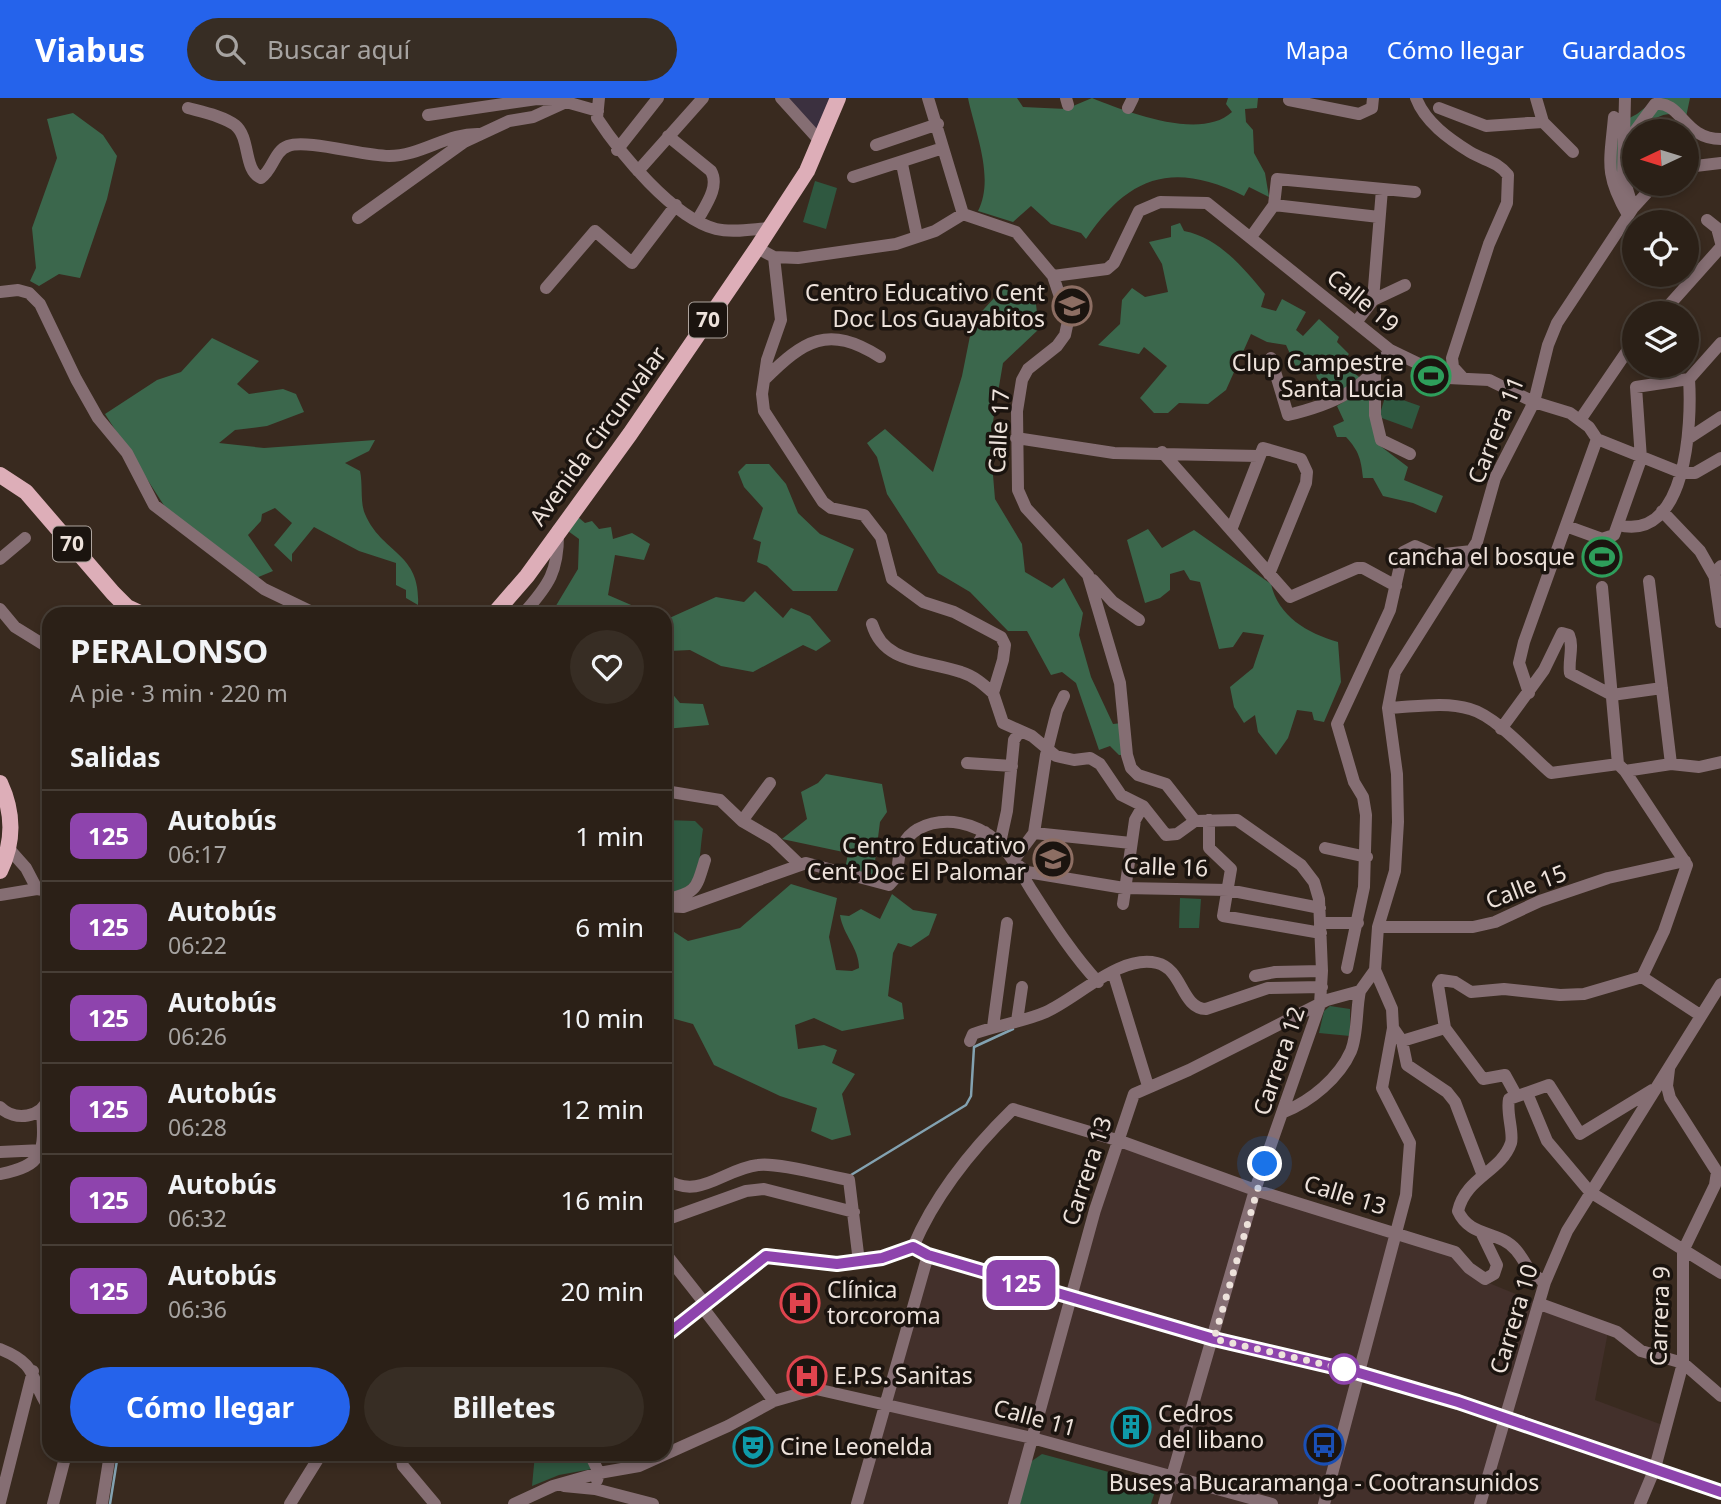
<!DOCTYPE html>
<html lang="es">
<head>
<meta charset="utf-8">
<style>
  :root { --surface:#2b2017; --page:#372d24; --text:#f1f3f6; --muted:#a6a3a1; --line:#473e36; --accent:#2563eb }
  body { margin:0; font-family:"Noto Sans",sans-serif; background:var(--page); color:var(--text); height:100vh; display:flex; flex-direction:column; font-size:26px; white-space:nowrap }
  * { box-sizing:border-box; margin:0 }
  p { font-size:23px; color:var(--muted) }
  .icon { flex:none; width:38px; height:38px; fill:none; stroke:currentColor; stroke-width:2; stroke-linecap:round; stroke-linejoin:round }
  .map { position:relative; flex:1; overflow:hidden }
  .panel { position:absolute; left:42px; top:509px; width:630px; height:854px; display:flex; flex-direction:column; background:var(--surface); border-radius:21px; box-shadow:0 4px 10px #0003,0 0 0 2px var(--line) }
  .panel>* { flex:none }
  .badge { padding:0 14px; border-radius:10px; font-size:24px; line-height:46px }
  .needle { width:46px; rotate:266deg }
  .buttons { position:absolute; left:1622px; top:21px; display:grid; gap:14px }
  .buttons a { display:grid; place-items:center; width:77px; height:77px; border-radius:50%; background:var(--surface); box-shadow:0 4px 10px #0003,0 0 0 2px var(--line); font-size:35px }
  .you { position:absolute; width:35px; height:35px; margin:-18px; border:5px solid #fff; border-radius:50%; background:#1a73e8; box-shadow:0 0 0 10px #1a73e833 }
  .map>.badge { position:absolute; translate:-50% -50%; box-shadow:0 0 0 4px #fff }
  h2 { padding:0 28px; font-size:26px; line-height:63px }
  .round { display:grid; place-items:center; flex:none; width:74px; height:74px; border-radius:37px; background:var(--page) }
  .head { display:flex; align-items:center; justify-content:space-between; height:119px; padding:0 28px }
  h1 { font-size:33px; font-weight:700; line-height:52px }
  .primary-button { display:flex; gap:14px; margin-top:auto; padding:14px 28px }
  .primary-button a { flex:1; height:80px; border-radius:42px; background:var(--accent); color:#fff; font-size:28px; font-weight:700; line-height:80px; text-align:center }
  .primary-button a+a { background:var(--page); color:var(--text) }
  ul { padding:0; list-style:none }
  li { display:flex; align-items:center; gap:21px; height:91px; padding:0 28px; border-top:2px solid var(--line) }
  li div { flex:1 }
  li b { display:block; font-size:26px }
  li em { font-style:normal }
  li .badge { min-width:77px; font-weight:700; text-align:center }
  header { display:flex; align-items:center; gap:42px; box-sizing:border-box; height:98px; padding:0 35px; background:var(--accent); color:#fff }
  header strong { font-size:33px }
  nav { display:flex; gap:38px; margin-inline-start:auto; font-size:24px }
  .search { width:490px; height:63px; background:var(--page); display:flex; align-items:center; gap:18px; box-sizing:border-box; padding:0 24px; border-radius:38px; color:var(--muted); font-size:26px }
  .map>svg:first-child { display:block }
  .commercial { fill:#43302b }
  .industrial { fill:#3b303f }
  .green { fill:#2f5840 }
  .forest { fill:#3b674c }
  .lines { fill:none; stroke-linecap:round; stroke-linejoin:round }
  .stream { stroke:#83a2b1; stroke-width:2.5 }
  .minor { stroke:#856e73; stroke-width:12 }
  .major { stroke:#ddaeb8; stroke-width:16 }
  .line-casing { stroke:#fff; stroke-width:16 }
  .line { stroke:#8e44ad; stroke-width:10 }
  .walk { stroke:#ede2db; stroke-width:7; stroke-dasharray:0 12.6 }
  .stop-dot { fill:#fff; stroke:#8e44ad; stroke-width:3.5 }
  .labels { text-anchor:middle; stroke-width:7; stroke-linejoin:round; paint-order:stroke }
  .shield { fill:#1b140f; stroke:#aea49e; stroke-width:2 }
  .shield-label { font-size:21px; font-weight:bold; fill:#ede2db }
  .poi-label { font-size:23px; fill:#ede2db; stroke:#1b140f; text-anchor:end }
  .street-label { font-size:23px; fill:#ede2db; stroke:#1b140f }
</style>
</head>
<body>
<header>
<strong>Viabus</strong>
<div class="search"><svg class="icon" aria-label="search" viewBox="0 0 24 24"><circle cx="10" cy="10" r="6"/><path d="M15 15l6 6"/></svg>Buscar aquí</div>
<nav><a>Mapa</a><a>Cómo llegar</a><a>Guardados</a></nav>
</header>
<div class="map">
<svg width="1721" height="1406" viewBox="0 0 1721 1406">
  <rect width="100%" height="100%" fill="#392a1f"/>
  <path class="commercial" d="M1117,1045L1452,1154L1472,1178L1608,1234L1595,1302L1668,1329L1641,1406H1162L1168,1383L1030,1341L1015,1406H857L929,1155L1068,1194Z"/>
  <path class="industrial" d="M786,0H832L817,35Z"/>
  <path class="green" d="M815,83L837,90L826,131L803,124Z
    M1386,296L1420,308L1412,331L1379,319Z
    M1588,446L1618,449L1616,472L1586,470Z
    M665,722L695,723L703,731C698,762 704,792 665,796Z
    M1180,800L1201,801L1199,830H1179Z
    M1330,908L1350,911V938L1319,935L1324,913Z
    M535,1356H584L592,1371L559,1377L532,1388Z
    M1042,1356L1157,1387L1151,1406H1019L1029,1365Z"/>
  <path class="forest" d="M968,0H1017L1023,9L1066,11L1092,0C1127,14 1201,43 1232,14L1226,6L1228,0H1258L1257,10L1245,11L1246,24L1253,32L1254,55L1265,75L1269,99L1249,89L1244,98C1174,63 1129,77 1086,141L1081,135L1051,126L1031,108L1013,124L978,113C995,80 975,34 968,0Z
    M1657,0H1690L1686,19C1669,12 1653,17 1644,33H1634L1632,97L1613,71L1620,25L1637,16Z
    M73,15L103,37L117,58L107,101L80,180L59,176L39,188L30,183L36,170L32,130L57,60L47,21Z
    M1180,125L1184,133C1219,140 1243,169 1265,196L1261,209L1276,213L1282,201L1306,214L1296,232L1303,238L1319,221L1339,239L1337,244L1349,256L1341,265L1363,282L1334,299L1317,280L1313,263L1296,269L1286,247L1267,244L1251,236L1226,292L1208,306L1179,305L1168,315H1154L1140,300L1167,268L1144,249L1139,256L1098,247L1120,226L1122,202L1132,190L1145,199L1168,194L1162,166L1149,144L1171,139V128Z
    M1006,187L1034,190L1039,231L1003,265L990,341L995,401L1022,446L1025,474L1052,490L1064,480L1083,515L1079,537L1091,579L1113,626L1122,625L1123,657H1119L1110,648L1099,652L1076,585L1062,574L1051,577L1027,533H1008L970,494L938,475L887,396L877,359L867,345L885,331L933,374L962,278L973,223Z
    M212,240L259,263L237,286L249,296L283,291L296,296L304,314L267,328L235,332L219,345L264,350L375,342L369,353L345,365L360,373C363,386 360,405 365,416C382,456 421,454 418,507L406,500V492L396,487V465L359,453L314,429L292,456V464L274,447L292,425L275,410L262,416L261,423L248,437L273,473L256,480L165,409L105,316L157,282L181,274Z
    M1371,287L1379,347L1408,369L1404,382L1443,398L1436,415L1413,405L1383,398L1373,380H1363C1361,361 1359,353 1346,339H1337L1333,328L1344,323L1337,308Z
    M746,366H769L786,386L798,415L820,436L854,451L837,493H793L767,468L757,464L761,444L753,441L763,410L744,389L738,374Z
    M578,419L585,425L592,423L599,431L611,429L613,441L632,435L650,446L644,462L615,457L608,497L652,516H551L578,471L579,441L568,433Z
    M1148,431L1162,450L1194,432L1271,486C1278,518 1307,535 1338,544L1341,584L1324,624L1314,622L1312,614L1297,612L1288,640L1276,657L1258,634L1255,617L1244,625L1234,609L1230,589L1253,570L1264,537L1243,534L1233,549L1219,551L1200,484L1190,482L1184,472L1170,476V492L1160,500L1145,505L1127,442Z
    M755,493L783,520L791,510L810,518L831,543L816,553L803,547L753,574L721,568L690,552L669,553L665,559V522L716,499L744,504Z
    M665,587L680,605L703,606L709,627L665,631Z
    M826,676L882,686L887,714L880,724L873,779L845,772L848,755L782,741L807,721L801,694L818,685Z
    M791,786L837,800L829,839L836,872L852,873L859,870C859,850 843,837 840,817L849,818L861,811L880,821L892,796L913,812L937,816L929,837L911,849L898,845L893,855L888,898L902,905L904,921L842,933L814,920L795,927L798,951L824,947L837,952L832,965L855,976L842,996L851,1037L832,1042L811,1033L817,1010L780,998L714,967L693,926L671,920L665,914V828L688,843L740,830Z"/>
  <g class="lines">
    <path class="stream" d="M851,1077L966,1007L971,998L974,949L1013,931
      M110,1406L118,1356"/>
    <path class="minor" d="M599,0L597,20C620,55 673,120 716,131C733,135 753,131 770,130
      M781,0L819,42
      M928,0L963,116L1016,134L1053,178L1068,223L1065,237L1057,248L1028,271L1022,282L1017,313L1018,392L1026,410L1088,477L1120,585L1127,657L1131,670L1138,677L1166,686L1195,723
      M1066,0L1068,7
      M1416,0C1425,24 1449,41 1470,54C1485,63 1497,63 1508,77L1507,105L1489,146L1452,260L1453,269L1463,280
      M1536,0L1543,24L1573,54
      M1625,0L1623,78L1633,110
      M1289,2L1359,16L1372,10L1373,0
      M188,10C203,14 223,18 235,27C251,40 243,72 261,80C273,72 274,53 288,48C307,41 363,58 389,58C422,58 448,34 481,36
      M1128,10L1133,0
      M1439,10L1486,28L1543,24
      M428,17L537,1L559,2L598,13
      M1614,19C1610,64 1604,76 1628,117
      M1635,33L1655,6C1682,3 1683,41 1721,41
      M668,38L711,73C720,89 705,108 697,123
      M876,47L938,26
      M617,52L658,0
      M902,66L917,138
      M1687,69L1721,65
      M638,73L703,0
      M853,79L943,50
      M1274,107L1379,119
      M358,120L464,44L509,23L533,19L566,4
      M1707,122L1717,130L1721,145
      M1251,139L1274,107L1277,81L1415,94
      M757,150L774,159L798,160L896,146L935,133L963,116
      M774,159L781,222L767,262L762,296L764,313L823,404L831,410L864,417L881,439L892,481L923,504L954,514L1001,539L1005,547L1003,562L993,595L1003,625L1032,638L1056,658L1074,662L1090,660L1100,666L1121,697L1143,708L1166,737L1177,736L1195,723L1237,722L1301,767L1314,784L1319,801L1322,873L1320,906L1255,1092L1164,1406
      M1053,178L1107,171L1114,165L1139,113L1160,104L1207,105L1390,252L1448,280L1489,282L1534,304L1570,315L1589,329L1597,341
      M546,190L595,133L632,165L676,107
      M0,194L18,192L29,195L40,206L76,281L98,320L127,355L154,407L264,491L316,516
      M1373,202L1405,187
      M1662,215L1721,149
      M1357,223L1373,202L1382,91
      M1271,260L1288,317C1334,306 1363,293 1390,252
      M1375,275V317L1381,342L1410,356
      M764,282C804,242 828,226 880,259
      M1580,322L1634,243
      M1016,340L1114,355L1258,358
      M1689,340L1721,319
      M1597,341L1682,375H1695L1721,360
      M1162,354L1290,499L1357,470H1363L1396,488
      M1662,413L1700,453L1721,490
      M1618,427C1687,445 1692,325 1689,281
      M1566,428L1602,441L1614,437L1641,361L1636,289L1689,281L1721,245
      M1231,432L1263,350L1301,361L1307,374L1306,385L1269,476
      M0,461L25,440
      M1721,468L1714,475L1721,524
      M1093,482L1113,504L1139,522
      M1649,483L1671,666
      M1602,489L1618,666
      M0,511L15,529L49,550
      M523,516C549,487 559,473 558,432
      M872,526C884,567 928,562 961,574C974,578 983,586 993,595
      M1529,595L1519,565L1524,544L1597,341
      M1388,610C1414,609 1445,603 1470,611C1496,618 1530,657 1551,675L1618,666L1625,673L1671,666L1699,669L1721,664
      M1501,631L1544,572L1562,535L1569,537C1574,549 1568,562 1570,575L1612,597L1662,590
      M967,665L1012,668
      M1625,673L1687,767L1664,833L1642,879
      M665,693L720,702L742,723L773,741L799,766
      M1209,722V750L1231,771L1223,818L1321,835
      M742,723L770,685
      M1034,735L1131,745
      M1000,745L1007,713L1014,642L1020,633
      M977,747L985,734
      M1325,750L1367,759
      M10,752L26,770L37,791L49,793
      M1013,763L1034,735L1046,657L1057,613L1064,598
      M1019,768L1027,774L1124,790L1228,792L1320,810
      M0,797L37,791
      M665,802C696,795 696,792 705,762
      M1123,806L1135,722L1143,708
      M665,808L683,809L806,765L889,787L898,777C897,759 901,741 918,731C945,717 977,725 998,744C1012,757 1022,777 1032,793C1052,824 1072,856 1098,884
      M1320,825H1358
      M1378,829H1473L1495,824L1540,803L1608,780L1685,763
      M1347,870L1364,789L1366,717L1363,699L1354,684L1337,626L1390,512L1403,454L1415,448L1435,457L1472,453
      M1113,874L1148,988
      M1255,878L1275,874L1322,873
      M1642,879L1700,917
      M49,901V931
      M1017,923L1022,889
      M993,929L1007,825
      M970,943L973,936C997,927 1023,924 1046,914C1079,899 1120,856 1157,865C1183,871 1181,910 1206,911L1268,890L1322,889
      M1402,943L1445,930
      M1527,995L1547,1043L1590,1094L1721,1175
      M1516,997L1505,977L1483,981L1445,930L1438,887L1441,882L1455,884L1471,894L1504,891L1560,897L1584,896L1642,879
      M0,1009C15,1024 42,1020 49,999
      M1284,1014C1311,1003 1339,980 1351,953C1358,936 1356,911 1360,893
      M0,1054L43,1052
      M1482,1075L1455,1004L1447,994L1407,967L1402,943L1393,930L1392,911L1375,872L1378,829L1395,773L1398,724L1397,676L1388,610L1395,574L1477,444L1495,380L1534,304L1548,247L1557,225L1633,110L1655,86
      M0,1076C44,1068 45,1053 42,1013
      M665,1081C700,1103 723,1071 758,1067C777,1064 827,1078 849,1082L859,1164
      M665,1122L746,1093L764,1091L854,1114
      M913,1149C935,1097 973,1050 1013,1011L1120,1043L1255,1092L1455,1154L1469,1170L1485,1181L1494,1176L1497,1167L1482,1136
      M665,1155L706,1207
      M1545,1184C1526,1174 1528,1166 1516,1152C1499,1132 1470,1140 1458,1113C1466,1079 1501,1074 1511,1045C1514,1035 1506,1015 1509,1001L1549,987L1580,1036L1652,992
      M1540,1206L1617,1234L1641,1253L1683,1265L1721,1298
      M703,1210L774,1303
      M665,1238L766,1158L837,1166L882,1160L913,1149L928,1157L1214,1241L1359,1275L1507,1319L1721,1394
      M0,1251C40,1267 29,1281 49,1310
      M401,1356L403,1368L435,1406
      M590,1356L599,1375L597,1382
      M186,1357L187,1356
      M564,1388L595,1391L653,1406
      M0,1404L33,1273
      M53,1406L66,1356
      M102,1406L110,1356
      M290,1406L321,1356
      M514,1406L553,1388L599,1375L639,1368L728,1328L774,1303L816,1291L1032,1340L1272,1406
      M857,1406L928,1157
      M1014,1406L1095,1112L1134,996L1189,972L1327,902L1360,893L1375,872
      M1324,1406L1406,1097L1410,1045L1382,990L1393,930
      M1480,1406L1545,1184L1567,1133L1721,886
      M1640,1406L1655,1370L1683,1265V1153L1715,1087L1717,1074L1670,1000L1667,988L1669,971"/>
    <path class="major" d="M0,377L26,394L113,495L127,509L142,516
      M494,516L527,478L630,336L757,150L807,73L838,0
      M0,685C14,715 14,744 0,773"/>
  </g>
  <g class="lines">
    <g class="line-casing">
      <path id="line" d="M665,1238L766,1158L837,1166L882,1160L913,1149L928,1157L1214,1241L1359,1275L1458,1304L1721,1394"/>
    </g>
    <use href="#line" class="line"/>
    <path class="walk" d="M1265,1066L1214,1241L1344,1271"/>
  </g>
  <defs>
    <g id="school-ring" transform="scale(2.0125)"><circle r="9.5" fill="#1b140f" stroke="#8d6e63" stroke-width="1.5"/><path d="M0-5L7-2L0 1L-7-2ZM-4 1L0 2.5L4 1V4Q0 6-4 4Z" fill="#8d6e63"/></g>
    <g id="stadium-ring" transform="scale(2.0125)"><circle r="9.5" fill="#1b140f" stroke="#2e9e5b" stroke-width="1.5"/><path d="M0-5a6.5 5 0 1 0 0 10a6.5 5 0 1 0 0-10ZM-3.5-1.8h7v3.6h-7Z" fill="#2e9e5b"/></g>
    <g id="hospital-ring" transform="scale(2.0125)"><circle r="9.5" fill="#1b140f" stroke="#e0444e" stroke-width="1.5"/><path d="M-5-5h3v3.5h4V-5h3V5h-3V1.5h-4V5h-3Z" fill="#e0444e"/></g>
    <g id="building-ring" transform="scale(2.0125)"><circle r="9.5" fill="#1b140f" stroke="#0f9aa8" stroke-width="1.5"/><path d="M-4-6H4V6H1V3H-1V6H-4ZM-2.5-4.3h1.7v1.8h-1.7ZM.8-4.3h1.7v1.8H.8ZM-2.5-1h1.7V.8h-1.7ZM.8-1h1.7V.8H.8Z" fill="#0f9aa8"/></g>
    <g id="bus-ring" transform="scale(2.0125)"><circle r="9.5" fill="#1b140f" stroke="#1a4fb4" stroke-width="1.5"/><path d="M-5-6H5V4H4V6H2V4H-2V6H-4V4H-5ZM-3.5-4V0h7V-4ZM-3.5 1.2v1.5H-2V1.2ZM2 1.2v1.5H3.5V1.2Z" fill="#1a4fb4"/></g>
    <g id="theatre-ring" transform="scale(2.0125)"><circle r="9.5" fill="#1b140f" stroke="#0f9aa8" stroke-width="1.5"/><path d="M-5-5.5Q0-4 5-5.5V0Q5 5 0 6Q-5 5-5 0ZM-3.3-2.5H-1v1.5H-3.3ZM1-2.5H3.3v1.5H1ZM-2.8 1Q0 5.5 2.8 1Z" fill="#0f9aa8"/></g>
  </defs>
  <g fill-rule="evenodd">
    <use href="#school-ring" x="1072" y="208"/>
    <use href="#stadium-ring" x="1431" y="278"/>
    <use href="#stadium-ring" x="1602" y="459"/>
    <use href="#school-ring" x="1053" y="761"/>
    <use href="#hospital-ring" x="800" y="1205"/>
    <use href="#hospital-ring" x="807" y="1278"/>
    <use href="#building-ring" x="1131" y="1329"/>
    <use href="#bus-ring" x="1324" y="1347"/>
    <use href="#theatre-ring" x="753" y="1349"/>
  </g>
  <circle class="stop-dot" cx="1344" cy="1271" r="14"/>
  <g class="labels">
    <g class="shield">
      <rect x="689" y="204.5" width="38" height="35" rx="5"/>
      <rect x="53" y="428.5" width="38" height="35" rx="5"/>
    </g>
    <g class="shield-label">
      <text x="708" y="229">70</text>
      <text x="72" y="453">70</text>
    </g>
    <g class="poi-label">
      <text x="1045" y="203">Centro Educativo Cent<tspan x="1045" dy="26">Doc Los Guayabitos</tspan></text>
      <text x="1404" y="273">Clup Campestre<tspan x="1404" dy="26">Santa Lucia</tspan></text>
      <text x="1575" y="467">cancha el bosque</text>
      <text x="1026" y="756">Centro Educativo<tspan x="1026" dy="26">Cent Doc El Palomar</tspan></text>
      <text x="827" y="1200" text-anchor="start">Clínica<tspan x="827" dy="26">torcoroma</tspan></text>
      <text x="834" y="1286" text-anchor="start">E.P.S. Sanitas</text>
      <text x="1158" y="1324" text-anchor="start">Cedros<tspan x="1158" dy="26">del libano</tspan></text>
      <text x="780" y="1357" text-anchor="start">Cine Leonelda</text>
      <text x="1324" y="1393" text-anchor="middle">Buses a Bucaramanga - Cootransunidos</text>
    </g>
    <g class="street-label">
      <text transform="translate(1363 203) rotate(39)" y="8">Calle 19</text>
      <text transform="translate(1496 332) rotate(-68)" y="8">Carrera 11</text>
      <text transform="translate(999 333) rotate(-87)" y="8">Calle 17</text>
      <text transform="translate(598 338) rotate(-54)" y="8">Avenida Circunvalar</text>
      <text transform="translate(1166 769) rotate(2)" y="8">Calle 16</text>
      <text transform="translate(1526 789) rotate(-21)" y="8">Calle 15</text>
      <text transform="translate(1279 963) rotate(-71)" y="8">Carrera 12</text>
      <text transform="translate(1087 1073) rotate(-72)" y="8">Carrera 13</text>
      <text transform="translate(1345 1097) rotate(17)" y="8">Calle 13</text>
      <text transform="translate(1660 1218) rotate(-88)" y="8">Carrera 9</text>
      <text transform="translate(1514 1221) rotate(-73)" y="8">Carrera 10</text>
      <text transform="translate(1035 1320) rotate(15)" y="8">Calle 11</text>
    </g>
  </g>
</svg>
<div class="buttons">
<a><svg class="needle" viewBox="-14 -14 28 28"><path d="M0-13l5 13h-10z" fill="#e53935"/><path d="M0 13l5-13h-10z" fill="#a6a3a1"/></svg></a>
<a><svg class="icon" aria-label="locate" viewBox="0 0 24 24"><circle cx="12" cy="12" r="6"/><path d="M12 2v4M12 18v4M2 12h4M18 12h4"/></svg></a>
<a><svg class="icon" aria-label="layers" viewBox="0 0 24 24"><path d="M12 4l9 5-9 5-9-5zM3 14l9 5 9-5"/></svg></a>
</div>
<div class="you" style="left:1265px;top:1066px"></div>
<b class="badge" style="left:1021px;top:1185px;background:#8e44ad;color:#fff">125</b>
<section class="panel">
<div class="head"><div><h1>PERALONSO</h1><p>A pie · 3 min · 220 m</p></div><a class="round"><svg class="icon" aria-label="heart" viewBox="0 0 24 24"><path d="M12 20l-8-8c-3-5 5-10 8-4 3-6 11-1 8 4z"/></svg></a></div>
<h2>Salidas</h2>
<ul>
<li><span class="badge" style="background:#8e44ad;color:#fff">125</span><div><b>Autobús</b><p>06:17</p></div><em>1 min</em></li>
<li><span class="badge" style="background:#8e44ad;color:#fff">125</span><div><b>Autobús</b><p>06:22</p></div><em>6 min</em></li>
<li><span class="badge" style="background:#8e44ad;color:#fff">125</span><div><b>Autobús</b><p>06:26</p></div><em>10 min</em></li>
<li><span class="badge" style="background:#8e44ad;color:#fff">125</span><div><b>Autobús</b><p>06:28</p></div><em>12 min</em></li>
<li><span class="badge" style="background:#8e44ad;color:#fff">125</span><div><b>Autobús</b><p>06:32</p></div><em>16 min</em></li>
<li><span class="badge" style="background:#8e44ad;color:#fff">125</span><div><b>Autobús</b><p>06:36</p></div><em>20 min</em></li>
</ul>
<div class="primary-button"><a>Cómo llegar</a><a>Billetes</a></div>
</section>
</div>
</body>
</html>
